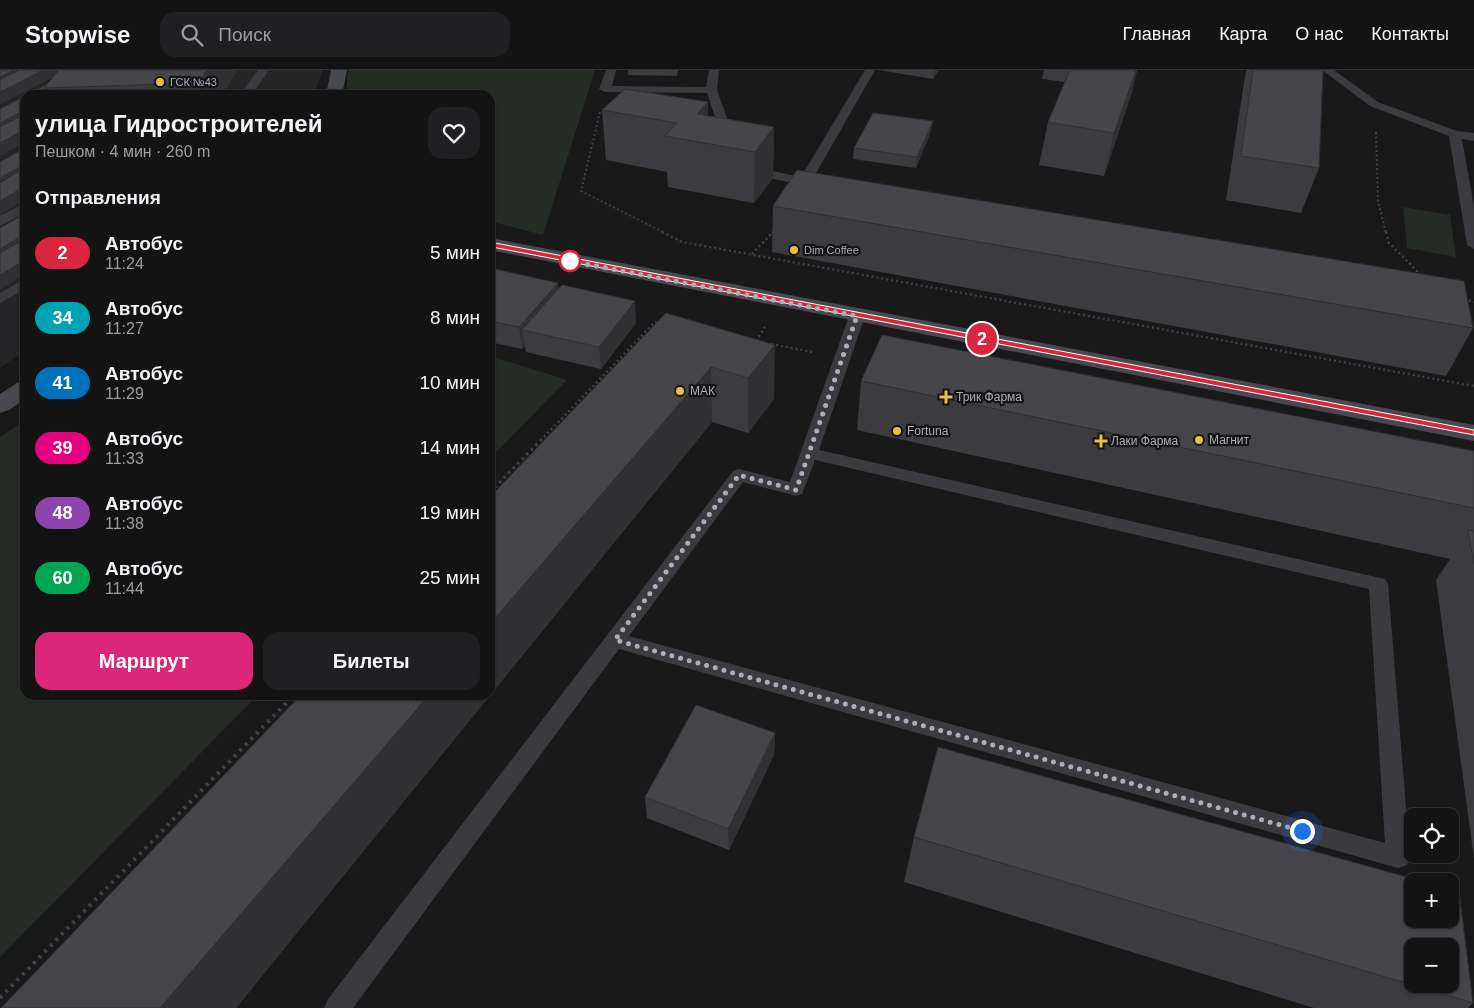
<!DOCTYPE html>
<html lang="ru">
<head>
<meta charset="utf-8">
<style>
  :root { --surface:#131314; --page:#202022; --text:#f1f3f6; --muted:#9d9ea0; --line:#323234; --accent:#db2777 }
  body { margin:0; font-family:Helvetica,sans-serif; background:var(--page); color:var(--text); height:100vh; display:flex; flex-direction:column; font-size:19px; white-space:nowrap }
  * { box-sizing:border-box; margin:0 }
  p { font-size:16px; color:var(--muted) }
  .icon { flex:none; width:28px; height:28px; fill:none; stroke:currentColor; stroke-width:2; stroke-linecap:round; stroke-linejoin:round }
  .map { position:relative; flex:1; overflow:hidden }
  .drawer { position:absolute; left:20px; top:20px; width:475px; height:610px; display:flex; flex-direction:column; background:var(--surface); border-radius:15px; box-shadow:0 1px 4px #0004,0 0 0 1px var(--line) }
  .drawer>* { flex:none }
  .badge { padding:0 10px; border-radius:16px; font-size:18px; line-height:32px }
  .fabs { position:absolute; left:1404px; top:738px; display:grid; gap:10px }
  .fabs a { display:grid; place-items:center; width:55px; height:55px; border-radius:10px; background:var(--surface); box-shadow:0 1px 4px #0004,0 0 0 1px var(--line); font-size:25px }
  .you { position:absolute; width:25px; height:25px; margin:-12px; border:4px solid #fff; border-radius:50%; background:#1a73e8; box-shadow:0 0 0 8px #1a73e833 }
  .map>.badge { position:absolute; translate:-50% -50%; box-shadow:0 0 0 2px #fff }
  h2 { padding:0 15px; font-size:19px; line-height:45px }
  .round { display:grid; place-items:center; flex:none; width:52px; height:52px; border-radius:15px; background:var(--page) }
  .head { display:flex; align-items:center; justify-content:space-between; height:85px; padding:0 15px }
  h1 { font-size:24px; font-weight:600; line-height:38px }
  .cta { display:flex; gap:10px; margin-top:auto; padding:10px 15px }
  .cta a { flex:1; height:58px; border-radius:15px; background:var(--accent); color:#fff; font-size:20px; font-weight:600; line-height:58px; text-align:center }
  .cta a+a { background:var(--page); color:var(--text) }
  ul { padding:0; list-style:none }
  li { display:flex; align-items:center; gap:15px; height:65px; padding:0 15px }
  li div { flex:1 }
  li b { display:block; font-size:19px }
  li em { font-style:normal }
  li .badge { min-width:55px; font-weight:700; text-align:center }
  header { display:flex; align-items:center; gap:30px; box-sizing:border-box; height:70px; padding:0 25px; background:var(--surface); border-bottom:1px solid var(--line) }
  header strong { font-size:24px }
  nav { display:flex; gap:28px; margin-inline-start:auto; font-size:18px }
  .search { width:350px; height:45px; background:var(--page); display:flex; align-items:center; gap:12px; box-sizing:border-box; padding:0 18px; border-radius:15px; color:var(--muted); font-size:19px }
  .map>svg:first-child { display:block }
  .built { fill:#252527 }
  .green { fill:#252c26 }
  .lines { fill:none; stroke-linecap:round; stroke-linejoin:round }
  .path-far3 { stroke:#404146; stroke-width:2; stroke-dasharray:2 2.5; stroke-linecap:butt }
  .path-far2 { stroke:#404146; stroke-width:2.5; stroke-dasharray:2 3; stroke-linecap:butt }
  .path-far1 { stroke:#404146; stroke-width:3; stroke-dasharray:2.5 4; stroke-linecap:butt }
  .path { stroke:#404146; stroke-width:4; stroke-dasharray:3 5; stroke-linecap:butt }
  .lane { fill:#3a3a3f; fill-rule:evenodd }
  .secondary { fill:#48494f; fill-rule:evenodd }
  .wall { fill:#3c3c40 }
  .shaded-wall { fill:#313134 }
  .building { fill:#46464a; stroke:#313134; fill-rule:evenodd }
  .line { fill:#d7263d; stroke:#fff }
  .walk { stroke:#acaeb9; stroke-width:5; stroke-dasharray:0 9 }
  .poi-dot { fill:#e5c146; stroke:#141315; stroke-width:2 }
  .stop-dot { fill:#fff; stroke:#d7263d; stroke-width:2.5 }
  .labels { text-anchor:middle; stroke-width:4.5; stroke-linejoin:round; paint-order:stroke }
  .far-poi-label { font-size:11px; fill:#acaeb9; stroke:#141315; text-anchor:start }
  .poi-label { font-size:12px; fill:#acaeb9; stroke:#141315; text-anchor:start }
</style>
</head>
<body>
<header>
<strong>Stopwise</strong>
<div class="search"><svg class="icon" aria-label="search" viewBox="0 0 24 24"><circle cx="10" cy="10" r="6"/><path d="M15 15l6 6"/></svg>Поиск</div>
<nav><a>Главная</a><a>Карта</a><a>О нас</a><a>Контакты</a></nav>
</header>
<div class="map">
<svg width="1474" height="938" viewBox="0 0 1474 938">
  <rect width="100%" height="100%" fill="#19191a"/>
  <path class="built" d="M0,0H323L314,25H25V280L0,298Z"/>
  <path class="green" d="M348,0H595L543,165L490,151V25H346Z
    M1403,137L1450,145L1456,187L1407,178Z
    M490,286L567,310L490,388Z
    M25,350V625H258L0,887V367Z"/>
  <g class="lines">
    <path class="path-far3" d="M600,42L581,121L665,163
      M1376,62L1378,131L1386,163
      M772,163L774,161"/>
    <path class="path-far2" d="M662,162L682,172L1474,316
      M1386,162L1389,173L1422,206
      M752,184L773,162
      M1464,229L1474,232
      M756,271L765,257
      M771,274L812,282
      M544,367L655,252H660"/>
    <path class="path-far1" d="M490,422L545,366"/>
    <path class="path" d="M0,928L294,625"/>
    <path class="lane" d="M258,0H269L252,25H240Z
      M606,0H616L612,16L706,17L709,0H719L717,20L736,73L730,77L724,73L707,23L605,22L599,19Z
      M865,0H875L811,112L807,130H797L795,127L798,114L745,103L743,100L745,97L749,96L801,107Z
      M1322,0H1334L1378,32L1457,61L1474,63V71L1462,69L1474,136V179L1467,175L1449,66L1370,36Z
      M25,133V143L0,156V146Z
      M25,209V219L0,233V223Z
      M857,241L865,246L819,380L1385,509L1388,514L1410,787L1407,795L1398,798L619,579L353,938H324L328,929L733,401L739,399L790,412L849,246ZM815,390L1369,519L1385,773L629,566L743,412L796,426L802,424Z"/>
    <path class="secondary" d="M331,0H347L342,25H326Z
      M490,168L1474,355V371L490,180Z
      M25,311V329L9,340L0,343V324L17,313Z"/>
  </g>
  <path class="wall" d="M0,0H237L222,25H26L48,14L55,6L0,34Z
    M628,0H678L677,6L628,5Z
    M879,0H939L933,9Z
    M1044,0H1137L1132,22L1104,106L1039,95L1048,52L1065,12L1042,9Z
    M1247,0H1253L1319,98L1301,143L1226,130L1245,6Z
    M708,32V46L774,57L773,108L754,133L668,117L667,102L606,90L602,40Z
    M931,61L916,98L853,89L854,78Z
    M773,136L1473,258L1446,306L772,182Z
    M490,198L559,219L636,253L601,299L526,282L525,276L522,279L490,272Z
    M666,243L774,329L748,363L712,352L236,938H1Z
    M861,311L1474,438V788L1436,510L1450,489L857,360Z
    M775,663L774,685L729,780L647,748L645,727Z
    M914,767L1473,933L1468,938H1314L904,812Z"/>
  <path class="shaded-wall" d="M13,0H36L0,19V7Z
    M43,0H65L0,34V22Z
    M207,0H237L222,25H202L198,13Z
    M935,0H939L933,9Z
    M1136,0H1137L1132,22L1104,106L1114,63Z
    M708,32V74L697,44Z
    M25,40V52L0,66V53Z
    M933,51L931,61L916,98L917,87Z
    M774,57L773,108L754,133L755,82Z
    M25,59V72L0,86V73Z
    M25,94V107L0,122V108Z
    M25,116V130L0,145V131Z
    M25,164V178L0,193V179Z
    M25,190V204L0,220V205Z
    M558,213L561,235L522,260L525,276L522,279L519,257Z
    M635,231L636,253L601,299L599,277Z
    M775,275L774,329L748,363V308Z
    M711,297L712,352L236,938H160L429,625H490V554Z
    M775,663L774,685L729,780L728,759Z"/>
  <path class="building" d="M0,0H13L0,7Z
    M19,0H43L0,22V10Z
    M59,0H207L198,13L44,18Z
    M1070,0H1136L1114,63L1048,52Z
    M1253,0H1323L1319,98L1241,86Z
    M48,14L44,18L47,25H26Z
    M625,19L708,32L697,44L774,57L755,82L665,66L677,53L602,40Z
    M25,26V40L0,53V39Z
    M873,43L933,51L917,87L854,78Z
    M25,44V59L0,73V57Z
    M25,78V94L0,108V92Z
    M25,98V116L0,131V113Z
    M797,100L1464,211L1473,258L773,136Z
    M25,144V164L0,179V158Z
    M25,169V190L0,205V183Z
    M490,198L558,213L519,257L490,251Z
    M562,215L635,231L599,277L522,260Z
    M666,243L775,275L748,308L711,297L490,554V427Z
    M882,265L1474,381V438L861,311Z
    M1468,460L1474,461V494Z
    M301,625H429L160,938H1Z
    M696,635L775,663L728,759L645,727Z
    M938,677L1421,811H1412V849H1450V819L1459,822L1473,933L914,767ZM1412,876H1450V914H1412Z"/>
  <path class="line" d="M490,172L1474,360V365L487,176Z"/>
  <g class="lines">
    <path class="walk" d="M570,191L857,246L796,420L739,405L615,570L1302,761"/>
  </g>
  <g class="poi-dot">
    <circle cx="160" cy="12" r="5"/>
    <circle cx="794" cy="180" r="5"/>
    <circle cx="680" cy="321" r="5"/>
    <path d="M943.5 319.5h5v5h5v5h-5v5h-5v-5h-5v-5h5z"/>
    <circle cx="897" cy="361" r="5"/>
    <circle cx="1199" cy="370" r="5"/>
    <path d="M1098.5 363.5h5v5h5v5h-5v5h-5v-5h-5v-5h5z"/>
  </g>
  <circle class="stop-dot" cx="570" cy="191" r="10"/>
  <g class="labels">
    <g class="far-poi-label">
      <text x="170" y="16">ГСК №43</text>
      <text x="804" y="184">Dim Coffee</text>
    </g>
    <g class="poi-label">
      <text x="690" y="325">МАК</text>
      <text x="956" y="331">Трик Фарма</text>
      <text x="907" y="365">Fortuna</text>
      <text x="1209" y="374">Магнит</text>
      <text x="1111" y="375">Лаки Фарма</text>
    </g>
  </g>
</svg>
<div class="fabs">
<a><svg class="icon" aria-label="locate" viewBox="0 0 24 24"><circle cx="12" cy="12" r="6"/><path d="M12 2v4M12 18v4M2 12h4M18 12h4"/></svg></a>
<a>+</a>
<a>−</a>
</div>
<div class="you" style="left:1302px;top:761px"></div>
<b class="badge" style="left:982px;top:269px;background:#d7263d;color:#fff">2</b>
<section class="drawer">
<div class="head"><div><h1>улица Гидростроителей</h1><p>Пешком · 4 мин · 260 m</p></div><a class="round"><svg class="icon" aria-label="heart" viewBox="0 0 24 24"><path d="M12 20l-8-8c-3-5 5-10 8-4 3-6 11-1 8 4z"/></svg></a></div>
<h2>Отправления</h2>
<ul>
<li><span class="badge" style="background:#d7263d;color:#fff">2</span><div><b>Автобус</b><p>11:24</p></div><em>5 мин</em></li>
<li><span class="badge" style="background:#00a3b4;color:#fff">34</span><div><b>Автобус</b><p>11:27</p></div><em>8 мин</em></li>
<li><span class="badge" style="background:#0072bc;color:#fff">41</span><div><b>Автобус</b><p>11:29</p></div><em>10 мин</em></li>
<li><span class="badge" style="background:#e6007e;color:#fff">39</span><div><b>Автобус</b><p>11:33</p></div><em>14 мин</em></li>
<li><span class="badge" style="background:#8e44ad;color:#fff">48</span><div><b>Автобус</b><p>11:38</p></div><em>19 мин</em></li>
<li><span class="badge" style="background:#00a651;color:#fff">60</span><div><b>Автобус</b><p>11:44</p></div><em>25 мин</em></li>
</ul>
<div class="cta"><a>Маршрут</a><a>Билеты</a></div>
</section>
</div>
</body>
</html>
